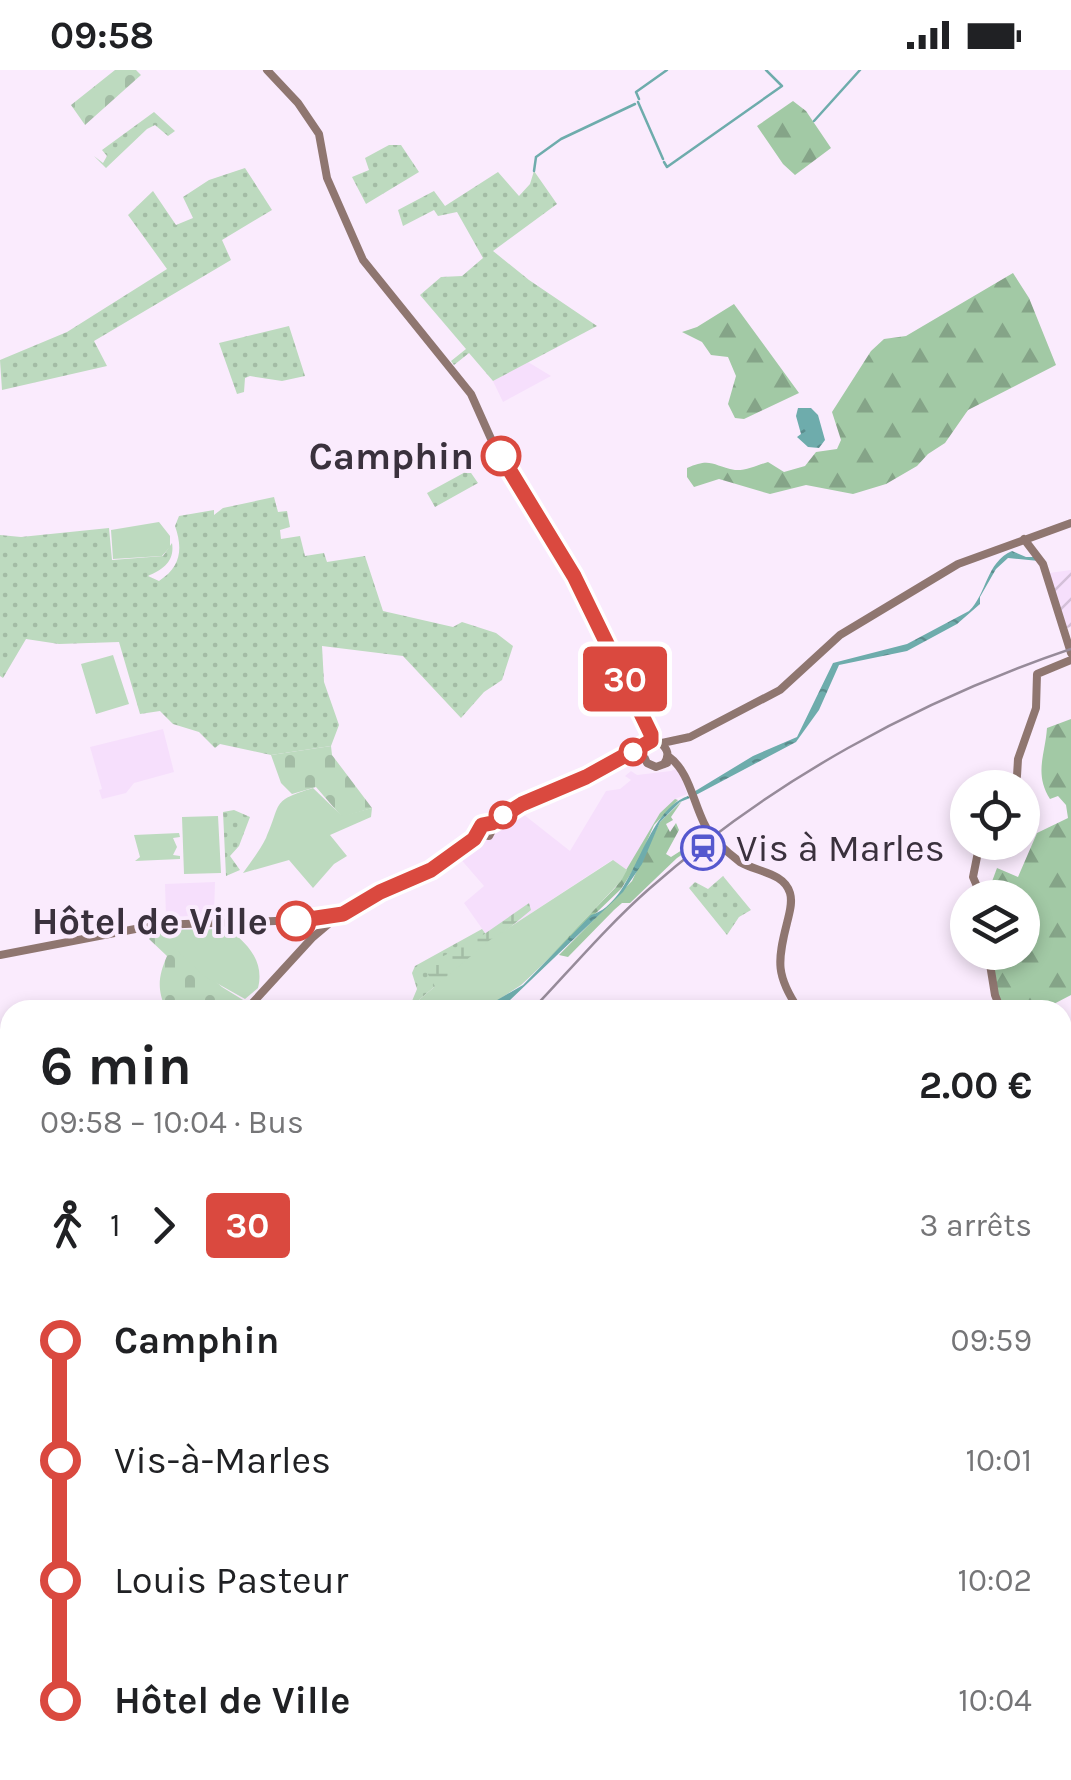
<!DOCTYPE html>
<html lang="fr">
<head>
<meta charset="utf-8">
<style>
  :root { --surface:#fff; --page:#f2f2f2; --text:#202124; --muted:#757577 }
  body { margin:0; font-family:Karla,sans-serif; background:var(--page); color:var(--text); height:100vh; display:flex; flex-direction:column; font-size:38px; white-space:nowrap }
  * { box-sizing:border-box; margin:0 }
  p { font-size:32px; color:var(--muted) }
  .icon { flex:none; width:55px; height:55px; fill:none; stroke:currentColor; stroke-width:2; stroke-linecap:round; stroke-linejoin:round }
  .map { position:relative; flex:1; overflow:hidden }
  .details { position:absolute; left:0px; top:930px; width:1072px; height:780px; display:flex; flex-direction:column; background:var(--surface); border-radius:30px 30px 0 0; box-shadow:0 5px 15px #0003 }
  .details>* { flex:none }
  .badge { padding:0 20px; border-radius:8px; font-size:35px; line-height:65px }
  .fabs { position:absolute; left:950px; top:700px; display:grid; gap:20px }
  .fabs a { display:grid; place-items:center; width:90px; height:90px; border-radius:50%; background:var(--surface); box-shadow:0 5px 15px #0003; font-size:50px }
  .map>.badge { position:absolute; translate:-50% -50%; box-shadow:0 0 0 5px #fff }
  .legs { display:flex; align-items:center; gap:15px; height:110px; padding:0 40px; font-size:32px }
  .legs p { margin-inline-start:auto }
  .headline { display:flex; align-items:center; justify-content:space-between; height:170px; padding:0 40px }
  h1 { font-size:55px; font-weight:700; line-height:75px }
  ul { padding:0 40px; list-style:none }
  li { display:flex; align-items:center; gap:35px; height:120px; font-size:38px }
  li i { display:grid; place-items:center; width:15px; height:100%; margin:0 12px; background:currentColor }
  li i::after { content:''; width:25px; height:25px; margin:-12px; border:8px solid; border-radius:50%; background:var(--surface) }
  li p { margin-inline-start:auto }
  li:first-child i { background:linear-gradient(#0000 50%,currentColor 0) }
  li:last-child i { background:linear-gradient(currentColor 50%,#0000 0) }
  .status { display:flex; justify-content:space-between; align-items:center; height:70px; padding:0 50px; background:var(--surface); direction:ltr }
  .status svg { height:28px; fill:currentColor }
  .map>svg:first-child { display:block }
  .built { fill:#f6dffc }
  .industrial { fill:url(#industrial-furrows) }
  .grass { fill:url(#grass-dots) }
  .forest { fill:url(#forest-firs) }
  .wetland { fill:url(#wetland-marsh) }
  .cemetery { fill:url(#cemetery-stones) }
  .green { fill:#bddabf }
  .water { fill:url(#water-ripples) }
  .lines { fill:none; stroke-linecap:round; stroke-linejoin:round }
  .stream { stroke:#6eacac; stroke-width:2.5 }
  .secondary { stroke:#8f7670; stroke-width:8 }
  .rail { stroke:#978b9a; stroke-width:2.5 }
  .line-1-casing { stroke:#fff; stroke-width:22 }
  .line-1 { stroke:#da493f; stroke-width:15 }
  .stop-1-dot { fill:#fff; stroke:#da493f; stroke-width:5 }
  .labels { text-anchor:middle; stroke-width:8; stroke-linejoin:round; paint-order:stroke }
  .stop-label { font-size:38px; font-weight:bold; fill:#3a313d; stroke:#faebfd; text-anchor:end }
  .poi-label { font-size:38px; fill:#3a313d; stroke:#faebfd; text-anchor:start }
</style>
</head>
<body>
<div class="status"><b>09:58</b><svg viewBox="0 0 49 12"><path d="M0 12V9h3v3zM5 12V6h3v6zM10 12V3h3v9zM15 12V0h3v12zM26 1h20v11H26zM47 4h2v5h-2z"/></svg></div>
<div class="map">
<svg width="1071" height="1710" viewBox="0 0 1071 1710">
  <defs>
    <pattern id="industrial-furrows" width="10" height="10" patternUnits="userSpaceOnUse" patternTransform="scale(2.5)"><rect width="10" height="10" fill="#f6dffc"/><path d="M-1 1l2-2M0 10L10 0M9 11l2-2" fill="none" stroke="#d4c0d9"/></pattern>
    <pattern id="grass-dots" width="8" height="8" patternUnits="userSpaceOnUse" patternTransform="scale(2.5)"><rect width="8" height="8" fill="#bddabf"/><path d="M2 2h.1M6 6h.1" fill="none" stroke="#a3bca5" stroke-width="1.8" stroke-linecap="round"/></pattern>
    <pattern id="forest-firs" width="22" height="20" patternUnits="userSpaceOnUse" patternTransform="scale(2.5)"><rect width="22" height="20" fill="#a2c9a5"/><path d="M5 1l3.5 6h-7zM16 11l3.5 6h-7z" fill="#85a488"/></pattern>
    <pattern id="wetland-marsh" width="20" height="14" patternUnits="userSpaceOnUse" patternTransform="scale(2.5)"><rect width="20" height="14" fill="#bddabf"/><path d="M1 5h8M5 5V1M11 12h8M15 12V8" fill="none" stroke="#a3bca5"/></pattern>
    <pattern id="cemetery-stones" width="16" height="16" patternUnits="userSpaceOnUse" patternTransform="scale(2.5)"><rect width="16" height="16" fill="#bddabf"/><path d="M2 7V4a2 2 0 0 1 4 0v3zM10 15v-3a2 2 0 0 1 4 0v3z" fill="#a3bca5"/></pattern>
    <pattern id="water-ripples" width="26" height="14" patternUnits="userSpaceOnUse" patternTransform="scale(2.5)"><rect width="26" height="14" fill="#6eacac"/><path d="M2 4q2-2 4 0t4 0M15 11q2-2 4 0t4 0" fill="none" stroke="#5b8d8d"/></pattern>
  </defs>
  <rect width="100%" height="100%" fill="#faebfd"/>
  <path class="built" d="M528,292L551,306L503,332L493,311Z
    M163,659L174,702L134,713L126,723L102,729L99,720L102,719L90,677Z
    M678,698L687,724L677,728L660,743L627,800L612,790L490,870L464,833L484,816L458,786L482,770H488L498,753L518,740L570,781L606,721L620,719L631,710L625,706L631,701L637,705L671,701Z
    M215,812L214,845L166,847L165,814Z
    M1071,1222V1467L1063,1470L1062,1226Z"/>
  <path class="industrial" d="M1071,500V557L1067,558L1049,503Z
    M10,1251V1345L0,1349V1280Z"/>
  <path class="grass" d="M154,42L175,61L168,66L155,55L147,59L106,98L94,86L103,93L107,86L102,80Z
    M389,75H401L419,102L366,134L352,107L369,100L365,88Z
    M245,98L272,140L222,170L231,190L94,271L107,296L2,320L0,290L67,262L167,199L128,145L153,121L176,155L193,148L183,127L209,110Z
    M534,101L557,134L493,181L529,210L597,256L493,311L469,283L454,295L451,291L466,279L420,225L441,207L462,206L483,188L457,142L438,146L434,140L403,156L398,140L434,121L445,136L498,102L519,126L530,114Z
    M289,256L305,306L282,311L250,306L245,308L244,322L237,324L219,273Z
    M469,400L478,413L435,437L427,423Z
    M274,427L278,442L287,441L290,457L280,460L281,469L300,466L305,486L324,483L327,492L365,486L383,541L453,557L462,552L496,563L513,576L502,610L484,622L461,648L403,586L322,576L324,612L339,655L331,676L271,685L220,674L215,678L199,662L173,654L160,641L140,644L119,572L59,574L26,569L3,608L0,606V465L21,467L109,458L112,490L163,486L172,473C175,491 163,500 148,506L159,511C181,497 183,479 175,456L179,446L214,440V445L223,438Z
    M234,740L250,747L239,776L230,786L240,800L226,806L223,742Z
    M723,806L751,840L739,847L727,865L689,818L695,812L708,819Z
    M482,859L490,870L407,940L362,938L412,931L417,919L412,903L415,896Z
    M10,1393V1700H103L85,1710H0V1397Z"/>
  <path class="forest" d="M793,31L806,41L831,78L795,105L783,94L757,56Z
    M1013,203L1029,228L1056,295L968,340L945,373L928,384L917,396L886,414L853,424L806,415L770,424L719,409L694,417L687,407V398C711,387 713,396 735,400C745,401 758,395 768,392L784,402L805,396L816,382L837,379L841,370L832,342L871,281L884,269L906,266Z
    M734,234L799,323L744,349L735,348L728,334L736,306L728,287L711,285L702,272L682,262L697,257Z
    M1071,649V925L1048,937V940H1001L988,883L1022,882V828L989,827L987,825L997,798L1018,807L1037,763L1068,748L1066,735L1058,726L1050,729C1034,703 1045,686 1047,658Z
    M675,729L678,730L654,755L637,794L621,819L521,915L616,817L660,743Z
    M682,731L671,747L673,750L666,754L670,762L676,753L679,760L666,784L671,787L693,773L695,776L677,788L630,833H622L614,840L568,887L559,885L632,811L660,752Z
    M1062,981L1071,1005V1113L1063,1117Z"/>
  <path class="wetland" d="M529,833L531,840L436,918L426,901L428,894L480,867Z"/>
  <path class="cemetery" d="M115,0H136L141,5L85,55L71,35Z
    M331,676L332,685L372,738L342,747L316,717L292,724L281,713L271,685Z
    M157,860L222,917L248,933L241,940H166C157,919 158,907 167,886L149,869Z"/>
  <path class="green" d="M159,452L170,466V477L162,486L113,489L111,460Z
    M113,585L129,634L96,644L81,594Z
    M313,718L342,746L372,738L371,747L330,765L347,786L334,794L313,818L289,790L243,803C251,792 260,780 266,768C282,733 270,731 313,718Z
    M218,746L221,803L184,804L182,747Z
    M179,763L180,767L173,768L177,777L173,785L180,786V789L135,791L140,787L134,765Z
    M613,790L627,800L621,811L545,892L521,915L495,932L480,940H407L490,870Z
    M229,859C246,873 265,890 258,918L245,929L204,906L155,860Z"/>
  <path class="water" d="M798,338H811L818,345L825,370L819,378L808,377L797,367L801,364L796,346Z
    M1012,481L1026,487H1036L1039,491L1008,488L996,499L980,527V534L957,554L907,581L839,595L819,640L796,672L694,726L692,723L753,686L797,667L833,593L907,574L969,541C987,524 986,492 1012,481Z
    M688,726L690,728L680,732L660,752L642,794L623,822L507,933L495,940H480L523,915L591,845C636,833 641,743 688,726Z"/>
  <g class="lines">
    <path class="stream" d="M639,29L636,22L667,0
      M638,32L663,89
      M814,51L860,0
      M664,92L667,97L782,16L766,0
      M534,101L536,87L561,69L635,34"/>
    <path class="secondary" d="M267,0L298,33L319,64L327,108L363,190L471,324L492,371L573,506L651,664C660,674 674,679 664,694
      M1024,469L1043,494L1071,583
      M662,673L690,667L780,620L840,565L958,494L1071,453
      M646,676L643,684L647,693L656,697L667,693
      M668,686C695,705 693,748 717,772C724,779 732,786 740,792C756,802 784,802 790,823C793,833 789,844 787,853C777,892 776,906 799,940
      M1008,718L1017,706L1018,689L1036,638L1037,604L1071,590
      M497,751L489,766L480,765L479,759L482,755L492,753L521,734L646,676
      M980,772L973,807L982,828
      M988,882L995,925L1001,940
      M0,885L156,855L304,850L343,843
      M246,940L312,868L332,851L374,825L431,800L481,766
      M0,1126L10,1122
      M1062,1198L1071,1205
      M1062,1623L1071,1638
      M950,1700L955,1710
      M797,1710L804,1700"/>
    <path class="rail" d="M532,940C570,900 607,856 649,819C771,711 917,631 1071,579
      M0,1355L10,1351"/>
  </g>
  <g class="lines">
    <g class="line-1-casing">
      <path id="line-1" d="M296,851L343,844L380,822L431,800L474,769L482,755L492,753L522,734L586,707L651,671V664L574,506L501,386"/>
    </g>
    <use href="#line-1" class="line-1"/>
  </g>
  <defs>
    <g id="station-ring" transform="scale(2.25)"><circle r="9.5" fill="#faebfd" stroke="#5557ce" stroke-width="1.5"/><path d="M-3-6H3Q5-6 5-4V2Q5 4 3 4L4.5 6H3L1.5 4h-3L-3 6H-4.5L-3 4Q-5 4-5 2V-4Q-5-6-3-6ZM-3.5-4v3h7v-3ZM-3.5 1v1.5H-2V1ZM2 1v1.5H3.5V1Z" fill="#5557ce"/></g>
  </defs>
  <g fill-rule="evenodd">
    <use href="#station-ring" x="703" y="778"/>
  </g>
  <g class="stop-1-dot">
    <circle cx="501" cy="386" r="18"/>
    <circle cx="633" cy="682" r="12"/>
    <circle cx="503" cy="745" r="12"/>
    <circle cx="296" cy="851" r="18"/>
  </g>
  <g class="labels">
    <g class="stop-label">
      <text x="474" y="399">Camphin</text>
      <text x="268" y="864">Hôtel de Ville</text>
    </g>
    <g class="poi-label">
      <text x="736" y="791">Vis à Marles</text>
    </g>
  </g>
</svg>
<div class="fabs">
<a><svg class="icon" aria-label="locate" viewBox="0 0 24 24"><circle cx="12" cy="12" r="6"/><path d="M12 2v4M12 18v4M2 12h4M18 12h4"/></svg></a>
<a><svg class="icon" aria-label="layers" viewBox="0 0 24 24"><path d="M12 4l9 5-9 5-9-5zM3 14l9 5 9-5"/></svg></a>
</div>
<b class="badge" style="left:625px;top:609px;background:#da493f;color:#fff">30</b>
<section class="details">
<div class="headline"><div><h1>6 min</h1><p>09:58 – 10:04 · Bus</p></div><b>2.00 €</b></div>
<div class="legs"><svg class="icon" aria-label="walk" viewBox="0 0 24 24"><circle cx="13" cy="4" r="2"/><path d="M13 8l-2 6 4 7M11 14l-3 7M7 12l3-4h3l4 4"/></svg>1<svg class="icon" aria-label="forward" viewBox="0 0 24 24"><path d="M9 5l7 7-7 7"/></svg><b class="badge" style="background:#da493f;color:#fff">30</b><p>3 arrêts</p></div>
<ul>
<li><i style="color:#da493f"></i><b>Camphin</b><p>09:59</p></li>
<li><i style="color:#da493f"></i><span>Vis-à-Marles</span><p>10:01</p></li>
<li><i style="color:#da493f"></i><span>Louis Pasteur</span><p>10:02</p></li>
<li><i style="color:#da493f"></i><b>Hôtel de Ville</b><p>10:04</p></li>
</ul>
</section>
</div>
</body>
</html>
